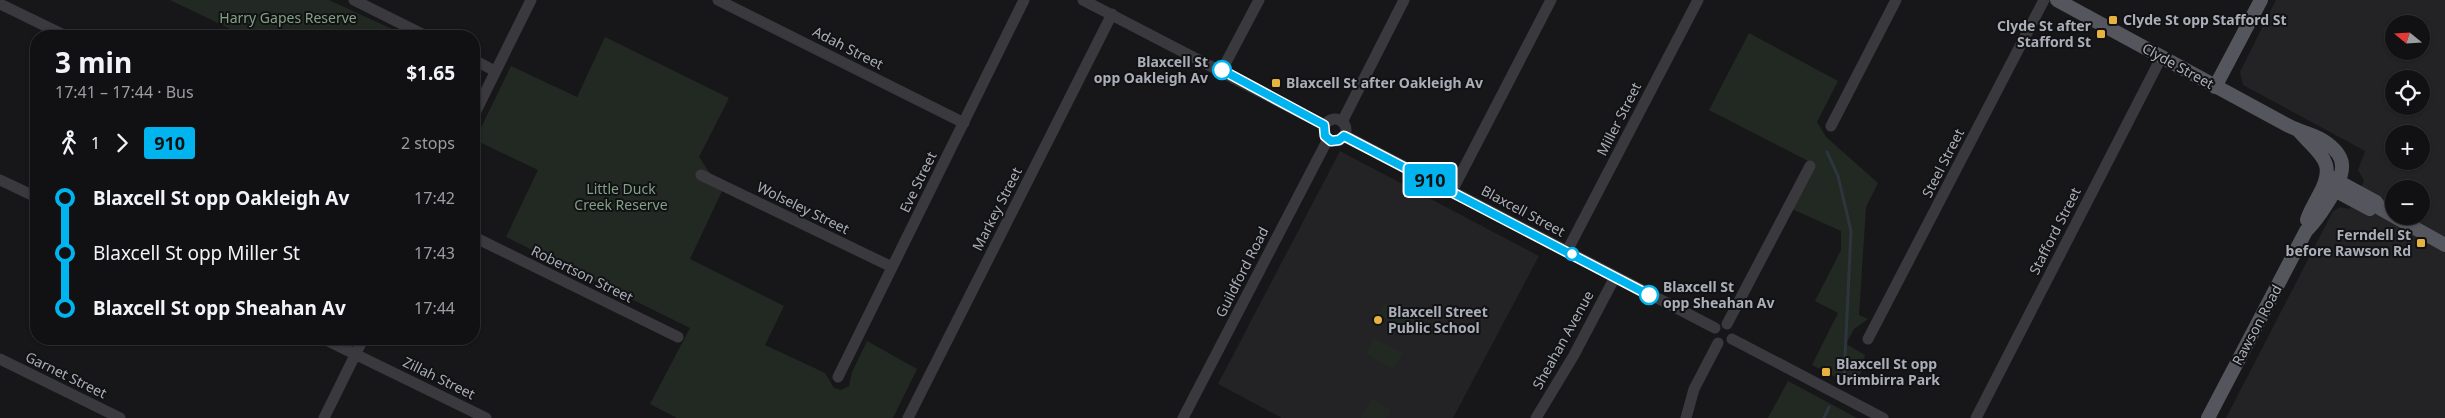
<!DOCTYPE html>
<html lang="en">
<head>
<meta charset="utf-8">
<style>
  :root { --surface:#111113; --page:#1a1a1c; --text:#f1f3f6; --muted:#9c9da0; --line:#303133 }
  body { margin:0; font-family:"Noto Sans",sans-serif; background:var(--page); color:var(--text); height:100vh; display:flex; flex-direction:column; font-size:19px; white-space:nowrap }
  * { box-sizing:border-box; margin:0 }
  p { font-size:16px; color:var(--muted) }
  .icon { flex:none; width:28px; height:28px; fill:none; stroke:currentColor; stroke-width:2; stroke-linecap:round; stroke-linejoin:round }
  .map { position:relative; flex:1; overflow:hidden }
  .drawer { position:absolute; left:30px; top:30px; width:450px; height:315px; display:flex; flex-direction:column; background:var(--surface); border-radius:20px; box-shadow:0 1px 4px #0004,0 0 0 1px var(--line) }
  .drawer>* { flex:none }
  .badge { padding:0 10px; border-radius:4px; font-size:18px; line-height:32px }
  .needle { width:32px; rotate:288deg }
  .buttons { position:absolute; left:2385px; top:15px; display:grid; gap:10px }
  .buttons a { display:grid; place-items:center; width:45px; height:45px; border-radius:50%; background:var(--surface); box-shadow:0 1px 4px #0004,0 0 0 1px var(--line); font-size:25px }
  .map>.badge { position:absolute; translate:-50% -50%; box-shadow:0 0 0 2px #fff }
  .legs { display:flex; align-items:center; gap:8px; height:55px; padding:0 25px; font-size:16px }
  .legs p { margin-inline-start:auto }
  .summary { display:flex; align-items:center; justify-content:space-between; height:85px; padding:0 25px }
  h1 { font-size:28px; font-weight:700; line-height:38px }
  ul { padding:0 25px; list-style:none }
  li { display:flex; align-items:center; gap:18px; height:55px; font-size:19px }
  li i { display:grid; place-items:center; width:8px; height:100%; margin:0 6px; background:currentColor }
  li i::after { content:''; width:12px; height:12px; margin:-6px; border:4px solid; border-radius:50%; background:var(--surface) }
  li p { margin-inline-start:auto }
  li:first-child i { background:linear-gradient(#0000 50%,currentColor 0) }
  li:last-child i { background:linear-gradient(currentColor 50%,#0000 0) }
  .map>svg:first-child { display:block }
  .built { fill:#232326; fill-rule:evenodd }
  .green { fill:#222923 }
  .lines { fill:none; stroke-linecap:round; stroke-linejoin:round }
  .stream { stroke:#2e363d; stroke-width:3 }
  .minor { stroke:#39393e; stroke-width:11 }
  .major { stroke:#55565d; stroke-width:14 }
  .line-1-casing { stroke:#fff; stroke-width:11 }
  .line-1 { stroke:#00b5ef; stroke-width:8 }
  .poi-dot { fill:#e8b241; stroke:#121214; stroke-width:2 }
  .stop-1-dot { fill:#fff; stroke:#00b5ef; stroke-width:2.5 }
  .labels { text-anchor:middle; stroke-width:4; stroke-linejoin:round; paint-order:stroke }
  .park-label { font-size:14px; fill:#82a285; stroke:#121214 }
  .poi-label { font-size:14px; font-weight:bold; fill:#aaaeb8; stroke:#121214; text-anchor:start }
  .street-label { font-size:14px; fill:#aaaeb8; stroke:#121214 }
  .stop-label { font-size:14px; font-weight:bold; fill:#aaaeb8; stroke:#121214; text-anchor:end }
</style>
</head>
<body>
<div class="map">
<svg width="2445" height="418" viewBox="0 0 2445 418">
  <rect width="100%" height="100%" fill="#171719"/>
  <path class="built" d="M2276,0H2445V418H2226L2333,211L2340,207L2350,209L2364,181L2358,170L2365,151L2243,85L2240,72ZM2394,24H2421V51H2394ZM2394,79H2421V106H2394ZM2394,134H2421V161H2394ZM2394,189H2421V216H2394Z
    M1340,151L1539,256L1453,418H1282L1218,384Z"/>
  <path class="green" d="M170,0H329L407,36H245Z
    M1749,33L1838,81L1817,122L1826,137L1878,183L1866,207L1859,315L1868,319L1854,329L1846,344L1865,355L1857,388L1812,365L1838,313L1815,301L1841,250V231L1792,209L1814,164L1709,110Z
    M605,37L729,98L699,157L722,191L690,259L784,306L765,345L825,373L834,388L841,390L849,386L852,372L867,341L917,369L893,418H677L650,404L690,328L506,237L538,170L475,140L511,66L577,97Z
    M1385,302L1414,318L1407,331L1378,314Z
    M1374,338L1403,353L1394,369L1366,354Z
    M1788,381L1857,418H1768Z
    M1372,399L1391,410L1386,418H1361Z"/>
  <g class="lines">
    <path class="stream" d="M1827,152L1838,176L1851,231L1844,378
      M1824,418L1829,407"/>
    <path class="minor" d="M354,0L426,36
      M718,0L964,123
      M1083,0L1324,125
      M0,4L66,36
      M474,60L495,71
      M1222,70L1259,0
      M474,115L531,0
      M1324 130a11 11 0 1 1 22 0a11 11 0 1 1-22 0Z
      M1342,122L1404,0
      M1831,126L1896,0
      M1344,135L1715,328
      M701,175L892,267
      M0,180L36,197
      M1452,191L1551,0
      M474,237L678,337
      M1567,251L1698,0
      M1727,324L1810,166
      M324,339L486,418
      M1732,339L1883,418
      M1868,339L2044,0
      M0,359L120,418
      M838,377L1024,0
      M324,418L363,339
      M908,418L1112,14
      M1183,418L1328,139
      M1536,418L1574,355L1615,277
      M1686,418L1694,389L1718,343
      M1976,418L2161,58"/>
    <path class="major" d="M2057,0L2289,126C2302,133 2315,134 2327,143C2335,149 2343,158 2342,168C2341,186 2318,219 2306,231L2208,418
      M2215,87L2261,0
      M2299,131C2319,155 2338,161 2319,195C2315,203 2309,212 2307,220
      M2328,176L2376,202L2381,209L2445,245
      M2325,185L2370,209"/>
  </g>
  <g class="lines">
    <g class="line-1-casing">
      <path id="line-1" d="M1222,70L1324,125L1325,136L1331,141L1339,140L1344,136L1649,295"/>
    </g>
    <use href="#line-1" class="line-1"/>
  </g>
  <g class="poi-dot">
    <rect x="2108" y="15" width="10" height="10" rx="2.5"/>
    <rect x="2096" y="29" width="10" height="10" rx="2.5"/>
    <rect x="1271" y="78" width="10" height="10" rx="2.5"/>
    <rect x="2416" y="238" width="10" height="10" rx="2.5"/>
    <circle cx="1378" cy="320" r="5"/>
    <rect x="1821" y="367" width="10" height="10" rx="2.5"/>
  </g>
  <g class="stop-1-dot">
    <circle cx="1222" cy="70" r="9"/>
    <circle cx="1572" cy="254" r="6"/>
    <circle cx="1649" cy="295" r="9"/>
  </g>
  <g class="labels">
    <g class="park-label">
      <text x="288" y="23">Harry Gapes Reserve</text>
      <text x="621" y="194">Little Duck<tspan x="621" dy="16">Creek Reserve</tspan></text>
    </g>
    <g class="poi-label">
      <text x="2123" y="25">Clyde St opp Stafford St</text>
      <text x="2091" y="31" text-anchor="end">Clyde St after<tspan x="2091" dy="16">Stafford St</tspan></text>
      <text x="1286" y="88">Blaxcell St after Oakleigh Av</text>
      <text x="2411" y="240" text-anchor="end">Ferndell St<tspan x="2411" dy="16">before Rawson Rd</tspan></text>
      <text x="1388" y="317">Blaxcell Street<tspan x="1388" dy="16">Public School</tspan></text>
      <text x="1836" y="369">Blaxcell St opp<tspan x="1836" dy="16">Urimbirra Park</tspan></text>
    </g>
    <g class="street-label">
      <text transform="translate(848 48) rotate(27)" y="5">Adah Street</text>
      <text transform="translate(2178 66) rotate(29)" y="5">Clyde Street</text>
      <text transform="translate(1619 119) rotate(-63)" y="5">Miller Street</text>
      <text transform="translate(1943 163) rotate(-63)" y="5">Steel Street</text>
      <text transform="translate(918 182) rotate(-64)" y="5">Eve Street</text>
      <text transform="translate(803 208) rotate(26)" y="5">Wolseley Street</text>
      <text transform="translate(997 209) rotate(-63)" y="5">Markey Street</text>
      <text transform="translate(1523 211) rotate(28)" y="5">Blaxcell Street</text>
      <text transform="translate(2055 231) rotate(-63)" y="5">Stafford Street</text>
      <text transform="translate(1242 272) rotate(-63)" y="5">Guildford Road</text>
      <text transform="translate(582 274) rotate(26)" y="5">Robertson Street</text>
      <text transform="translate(2257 325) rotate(-62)" y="5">Rawson Road</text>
      <text transform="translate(1563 340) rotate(-61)" y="5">Sheahan Avenue</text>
      <text transform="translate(66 375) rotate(26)" y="5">Garnet Street</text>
      <text transform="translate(439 378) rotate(26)" y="5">Zillah Street</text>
    </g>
    <g class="stop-label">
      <text x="1208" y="67">Blaxcell St<tspan x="1208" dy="16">opp Oakleigh Av</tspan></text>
      <text x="1663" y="292" text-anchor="start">Blaxcell St<tspan x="1663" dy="16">opp Sheahan Av</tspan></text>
    </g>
  </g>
</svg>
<div class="buttons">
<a><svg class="needle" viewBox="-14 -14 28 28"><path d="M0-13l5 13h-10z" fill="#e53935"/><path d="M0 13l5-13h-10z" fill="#9c9da0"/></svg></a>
<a><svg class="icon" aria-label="locate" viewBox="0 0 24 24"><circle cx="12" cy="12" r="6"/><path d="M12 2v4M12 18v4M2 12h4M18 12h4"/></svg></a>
<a>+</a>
<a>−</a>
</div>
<b class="badge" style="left:1430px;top:180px;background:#00b5ef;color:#111">910</b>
<section class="drawer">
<div class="summary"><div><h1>3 min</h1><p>17:41 – 17:44 · Bus</p></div><b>$1.65</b></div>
<div class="legs"><svg class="icon" aria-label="walk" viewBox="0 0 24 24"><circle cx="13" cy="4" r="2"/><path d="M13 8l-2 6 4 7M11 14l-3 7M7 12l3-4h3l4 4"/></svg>1<svg class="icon" aria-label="forward" viewBox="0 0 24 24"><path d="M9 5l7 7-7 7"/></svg><b class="badge" style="background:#00b5ef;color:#111">910</b><p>2 stops</p></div>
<ul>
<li><i style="color:#00b5ef"></i><b>Blaxcell St opp Oakleigh Av</b><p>17:42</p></li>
<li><i style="color:#00b5ef"></i><span>Blaxcell St opp Miller St</span><p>17:43</p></li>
<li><i style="color:#00b5ef"></i><b>Blaxcell St opp Sheahan Av</b><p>17:44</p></li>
</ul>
</section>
</div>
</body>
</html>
